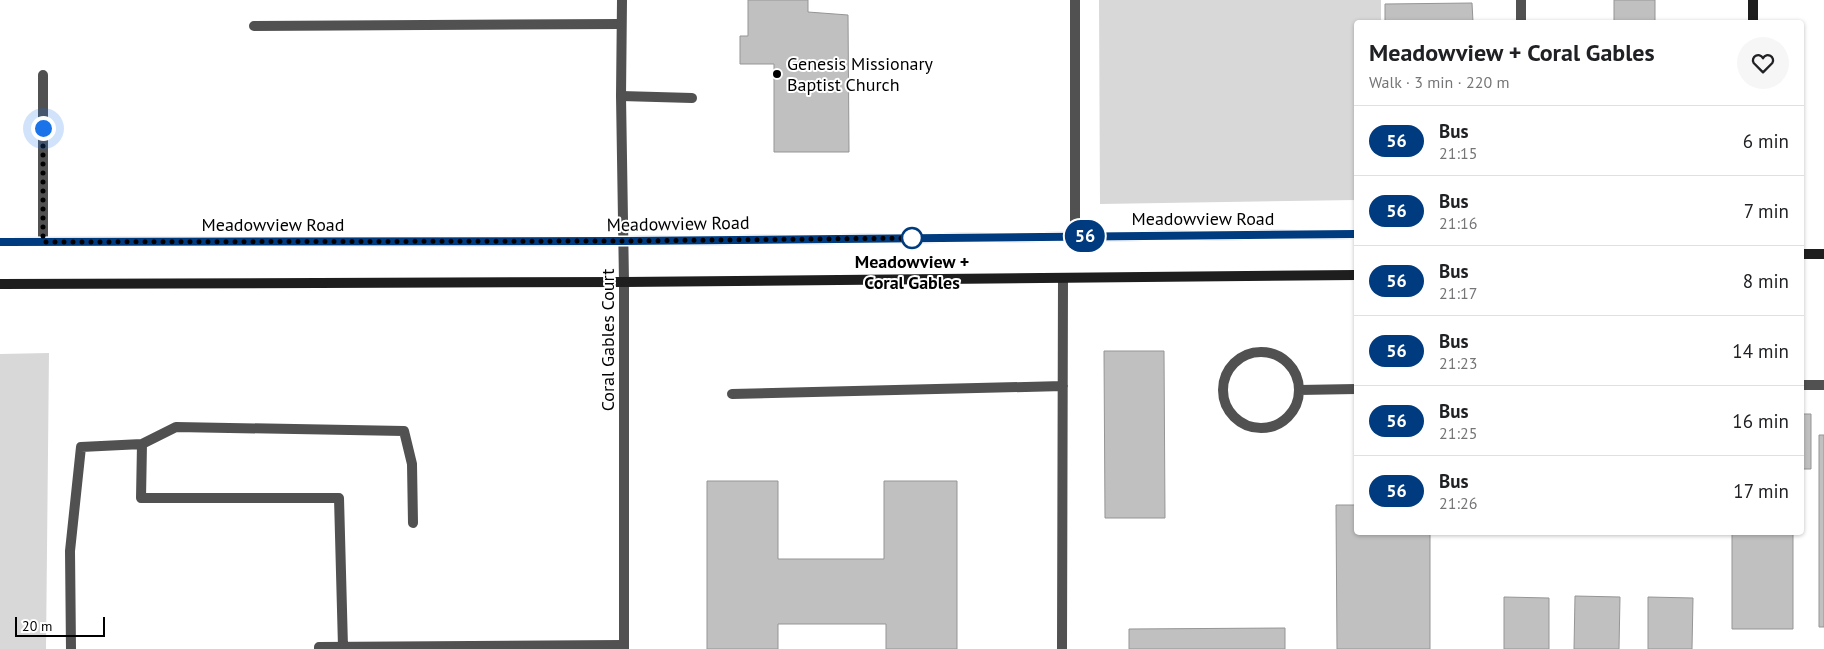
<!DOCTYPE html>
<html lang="en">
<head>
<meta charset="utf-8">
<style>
  :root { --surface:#fff; --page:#f6f6f6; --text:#202124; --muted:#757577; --line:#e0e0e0 }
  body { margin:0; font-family:"PT Sans",sans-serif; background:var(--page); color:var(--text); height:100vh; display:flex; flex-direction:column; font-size:19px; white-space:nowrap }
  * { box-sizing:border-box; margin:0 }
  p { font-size:16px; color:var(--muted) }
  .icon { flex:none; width:28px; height:28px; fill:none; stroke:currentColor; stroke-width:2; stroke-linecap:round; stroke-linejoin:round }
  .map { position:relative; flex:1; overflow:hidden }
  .side { position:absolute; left:1354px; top:20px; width:450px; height:515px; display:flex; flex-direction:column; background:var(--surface); border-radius:5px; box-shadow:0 1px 4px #0004 }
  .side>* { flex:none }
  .badge { padding:0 10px; border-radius:16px; font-size:18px; line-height:32px }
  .scale { position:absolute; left:15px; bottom:12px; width:90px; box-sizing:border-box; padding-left:5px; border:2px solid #000; border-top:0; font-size:14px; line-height:18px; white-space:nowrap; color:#000; -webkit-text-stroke:4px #fff; paint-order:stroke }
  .you { position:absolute; width:25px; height:25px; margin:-12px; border:4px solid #fff; border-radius:50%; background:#1a73e8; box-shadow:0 0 0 8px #1a73e833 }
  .map>.badge { position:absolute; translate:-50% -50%; box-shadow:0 0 0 2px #fff }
  .round { display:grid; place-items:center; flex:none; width:52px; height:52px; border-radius:26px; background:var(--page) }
  .overview { display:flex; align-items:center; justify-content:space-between; height:85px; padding:0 15px }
  h1 { font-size:24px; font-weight:700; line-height:38px }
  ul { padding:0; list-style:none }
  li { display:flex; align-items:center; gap:15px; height:70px; padding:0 15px; border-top:1px solid var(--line) }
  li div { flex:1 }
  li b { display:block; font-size:19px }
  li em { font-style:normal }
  li .badge { min-width:55px; font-weight:700; text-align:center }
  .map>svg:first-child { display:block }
  .green { fill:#d8d8d8 }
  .building { fill:#c0c0c0; stroke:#959595 }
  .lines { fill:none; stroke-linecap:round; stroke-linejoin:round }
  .lane { stroke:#515151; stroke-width:10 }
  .street { stroke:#515151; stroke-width:10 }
  .secondary { stroke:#1e1e1e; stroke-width:10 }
  .line-casing { stroke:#fff; stroke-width:11 }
  .line { stroke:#003b80; stroke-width:8 }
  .walk { stroke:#000; stroke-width:5; stroke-dasharray:0 9 }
  .poi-dot { fill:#000; stroke:#fff; stroke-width:2 }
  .stop-dot { fill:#fff; stroke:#003b80; stroke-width:2.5 }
  .labels { text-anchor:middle; stroke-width:4; stroke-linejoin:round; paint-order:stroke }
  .poi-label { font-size:18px; fill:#000; stroke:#fff; text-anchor:start }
  .street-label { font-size:18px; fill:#000; stroke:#fff }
  .stop-label { font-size:18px; font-weight:bold; fill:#000; stroke:#fff }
</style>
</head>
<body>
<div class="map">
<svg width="1824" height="649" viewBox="0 0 1824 649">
  <rect width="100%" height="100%" fill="#fff"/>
  <path class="green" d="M1099,0H1381V22H1356V200L1100,204Z
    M49,353L46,649H0V354Z"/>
  <path class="building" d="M748,0H808V12L848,15L849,152H774V64H740V36H748Z
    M1614,0H1655V22H1614Z
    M1472,3L1473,22H1385V4Z
    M1104,351H1164L1165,518H1105Z
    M1801,414H1811V469H1801Z
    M1819,435H1824V627H1819Z
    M707,481H778V559H884V481H957V649H886V624H778V649H707Z
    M1336,505H1356V532H1430V649H1337Z
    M1732,532H1793V629H1732Z
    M1575,596L1620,597L1619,649H1574Z
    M1504,597L1549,598V649H1504Z
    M1648,597L1693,598L1692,649H1648Z
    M1285,628V649H1129V629Z"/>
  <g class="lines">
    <path class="lane" d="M1521,0V22
      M254,26L621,24
      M43,75V242
      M621,96L692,98
      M1075,236V0
      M1223 390a38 38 0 1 1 76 0a38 38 0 1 1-76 0Z
      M1801,385H1824
      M1299,390L1356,389
      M732,394L1063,386
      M142,444L176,427L404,431L412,464L413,523
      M71,649L70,551L81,447L142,444L141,498H339L343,647
      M319,649V647L624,645
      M1062,649L1063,278"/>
    <path class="street" d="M622,0L621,96L624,282V649"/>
    <path class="secondary" d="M1753,0V22
      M0,242L623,241L1356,234
      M1801,254H1824
      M0,284L624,282L1356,275"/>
  </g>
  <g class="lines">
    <g class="line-casing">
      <path id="line" d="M0,242L624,241L1356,234"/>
    </g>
    <use href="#line" class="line"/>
    <path class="walk" d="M43,128V242L624,241L916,238H912"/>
  </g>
  <circle class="poi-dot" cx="777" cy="74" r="5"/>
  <circle class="stop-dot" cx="912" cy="238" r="10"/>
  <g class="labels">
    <g class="poi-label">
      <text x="787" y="70">Genesis Missionary<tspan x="787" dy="21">Baptist Church</tspan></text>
    </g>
    <g class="street-label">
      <text x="1203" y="225">Meadowview Road</text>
      <text transform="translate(678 224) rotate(-1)" y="6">Meadowview Road</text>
      <text x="273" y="231">Meadowview Road</text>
      <text transform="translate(608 340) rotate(-90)" y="6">Coral Gables Court</text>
    </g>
    <g class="stop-label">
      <text x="912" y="268">Meadowview +<tspan x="912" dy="21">Coral Gables</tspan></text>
    </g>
  </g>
</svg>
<div class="scale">20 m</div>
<div class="you" style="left:43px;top:128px"></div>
<b class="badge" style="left:1085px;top:236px;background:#003b80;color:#fff">56</b>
<section class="side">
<div class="overview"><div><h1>Meadowview + Coral Gables</h1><p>Walk · 3 min · 220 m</p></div><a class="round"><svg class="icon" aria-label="heart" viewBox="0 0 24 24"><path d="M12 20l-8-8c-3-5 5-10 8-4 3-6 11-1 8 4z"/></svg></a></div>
<ul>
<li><span class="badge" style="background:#003b80;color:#fff">56</span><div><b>Bus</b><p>21:15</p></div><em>6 min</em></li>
<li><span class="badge" style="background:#003b80;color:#fff">56</span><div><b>Bus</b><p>21:16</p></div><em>7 min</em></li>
<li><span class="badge" style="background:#003b80;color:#fff">56</span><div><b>Bus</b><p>21:17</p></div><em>8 min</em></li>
<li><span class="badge" style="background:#003b80;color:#fff">56</span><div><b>Bus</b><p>21:23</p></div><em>14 min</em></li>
<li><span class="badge" style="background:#003b80;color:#fff">56</span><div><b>Bus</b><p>21:25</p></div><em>16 min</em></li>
<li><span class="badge" style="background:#003b80;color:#fff">56</span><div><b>Bus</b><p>21:26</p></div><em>17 min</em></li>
</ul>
</section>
</div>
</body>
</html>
